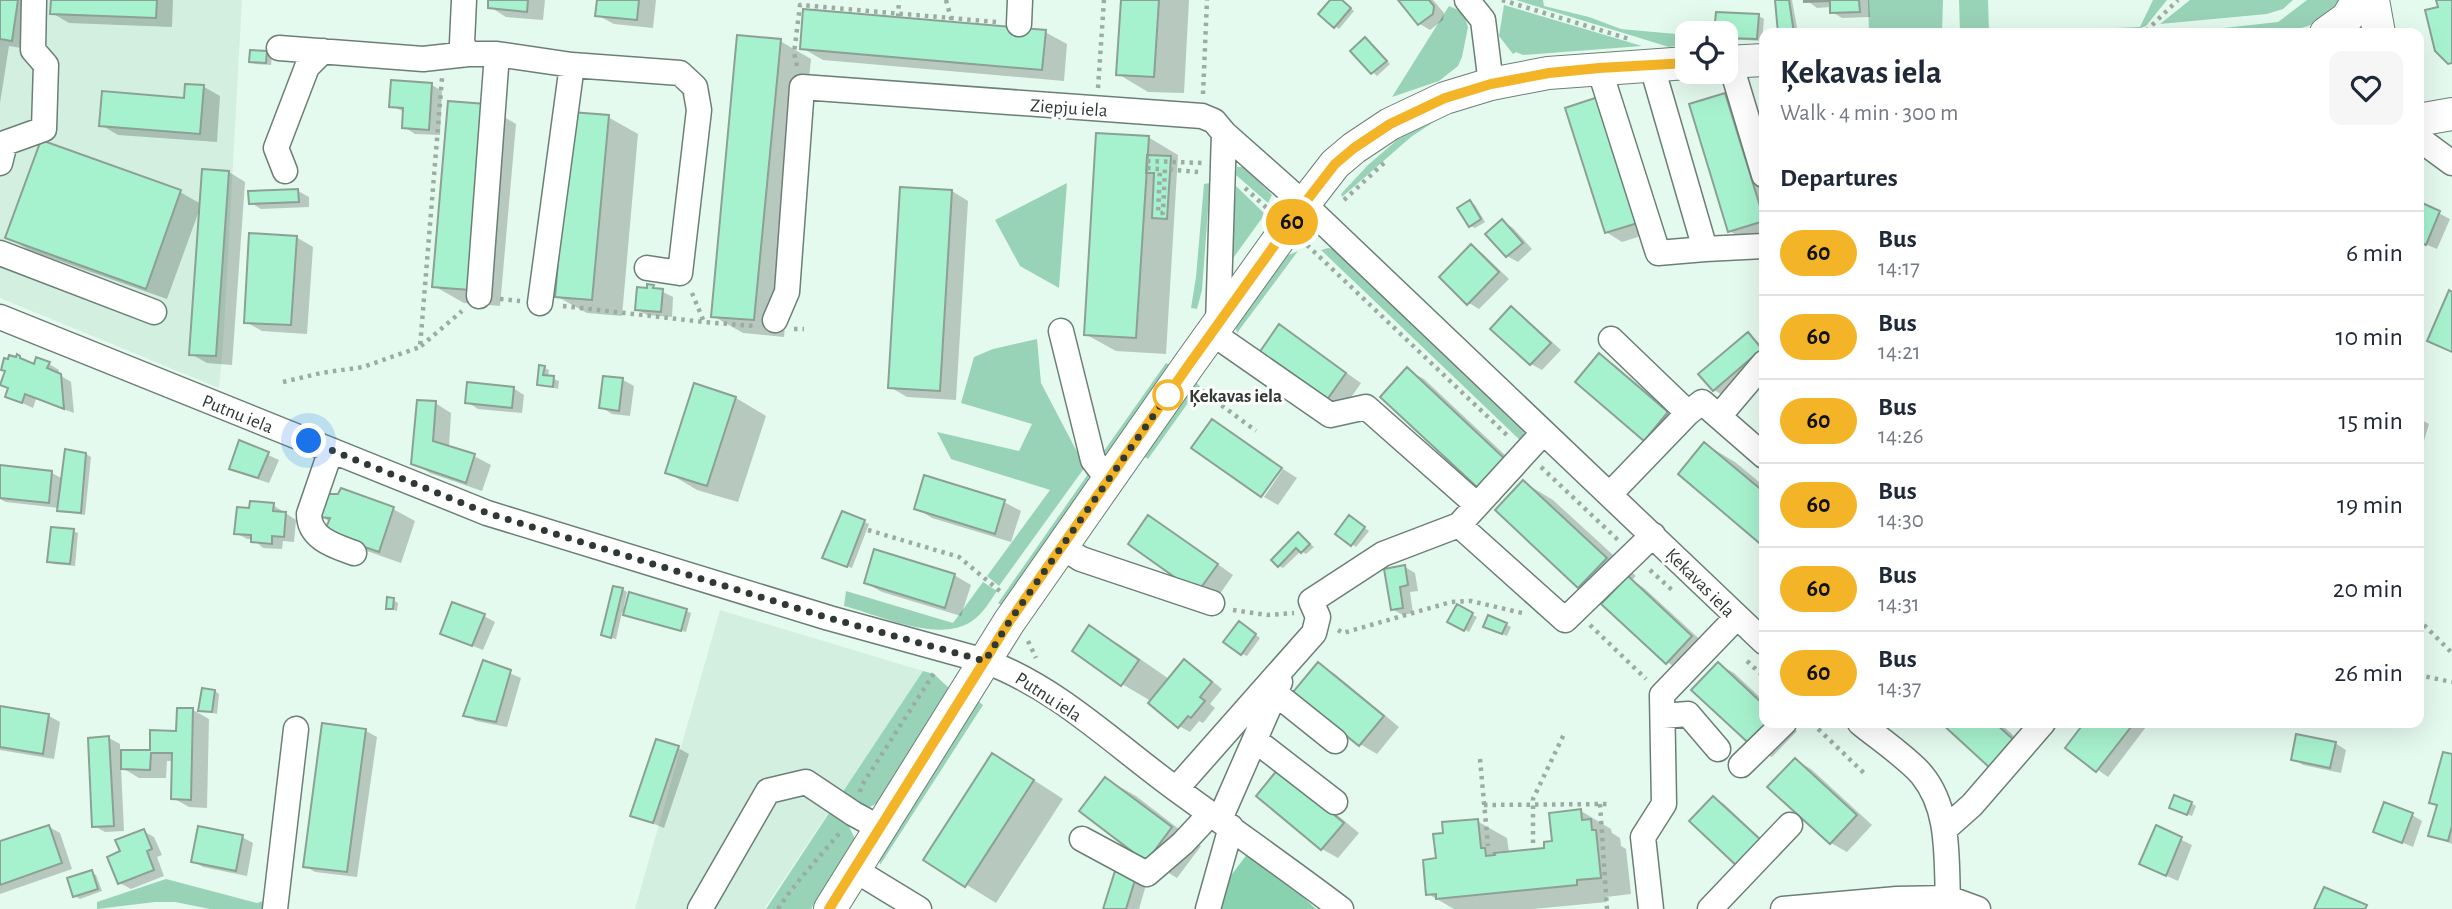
<!DOCTYPE html>
<html lang="en">
<head>
<meta charset="utf-8">
<style>
  :root { --surface:#fff; --page:#f6f6f7; --text:#1f2937; --muted:#747a83; --line:#e0e1e3 }
  body { margin:0; font-family:"Alegreya Sans",sans-serif; background:var(--page); color:var(--text); height:100vh; display:flex; flex-direction:column; font-size:26px; white-space:nowrap }
  * { box-sizing:border-box; margin:0 }
  p { font-size:23px; color:var(--muted) }
  .icon { flex:none; width:38px; height:38px; fill:none; stroke:currentColor; stroke-width:2; stroke-linecap:round; stroke-linejoin:round }
  .map { position:relative; flex:1; overflow:hidden }
  .panel { position:absolute; left:1759px; top:28px; width:665px; height:700px; display:flex; flex-direction:column; background:var(--surface); border-radius:14px; box-shadow:0 7px 28px #0002 }
  .panel>* { flex:none }
  .badge { padding:0 14px; border-radius:23px; font-size:24px; line-height:46px }
  .controls { position:absolute; left:1675px; top:21px; display:grid; gap:14px }
  .controls a { display:grid; place-items:center; width:63px; height:63px; border-radius:14px; background:var(--surface); box-shadow:0 7px 28px #0002; font-size:35px }
  .you { position:absolute; width:35px; height:35px; margin:-18px; border:5px solid #fff; border-radius:50%; background:#1a73e8; box-shadow:0 0 0 10px #1a73e833 }
  .map>.badge { position:absolute; translate:-50% -50%; box-shadow:0 0 0 4px #fff }
  h2 { padding:0 21px; font-size:26px; line-height:63px }
  .round { display:grid; place-items:center; flex:none; width:74px; height:74px; border-radius:14px; background:var(--page) }
  .summary { display:flex; align-items:center; justify-content:space-between; height:119px; padding:0 21px }
  h1 { font-size:33px; font-weight:700; line-height:52px }
  ul { padding:0; list-style:none }
  li { display:flex; align-items:center; gap:21px; height:84px; padding:0 21px; border-top:2px solid var(--line) }
  li div { flex:1 }
  li b { display:block; font-size:26px }
  li em { font-style:normal }
  li .badge { min-width:77px; font-weight:700; text-align:center }
  .map>svg:first-child { display:block }
  .built { fill:#d2efe0 }
  .green { fill:#99d3b7 }
  .forest { fill:#88d2af }
  .shadow { fill:#0003 }
  .building { fill:#a7f2ce; stroke:#8ca096; stroke-width:2 }
  .lines { fill:none; stroke-linecap:round; stroke-linejoin:round }
  .minor-casing { stroke:#6c7f76; stroke-width:27 }
  .major-casing { stroke:#6c7f76; stroke-width:34 }
  .path { stroke:#9caca3; stroke-width:4.5; stroke-dasharray:3.5 5; stroke-linecap:butt }
  .minor { stroke:#fff; stroke-width:24 }
  .major { stroke:#fff; stroke-width:32 }
  .line-casing { stroke:#fff; stroke-width:16 }
  .line { stroke:#f4b427; stroke-width:10 }
  .walk { stroke:#303934; stroke-width:7; stroke-dasharray:0 12.6 }
  .stop-dot { fill:#fff; stroke:#f4b427; stroke-width:3.5 }
  .labels { text-anchor:middle; stroke-width:6; stroke-linejoin:round; paint-order:stroke }
  .street-label { font-size:19px; fill:#303934; stroke:#fff }
  .stop-label { font-size:19px; font-weight:bold; fill:#303934; stroke:#fff; text-anchor:start }
</style>
</head>
<body>
<div class="map">
<svg width="2452" height="909" viewBox="0 0 2452 909">
  <rect width="100%" height="100%" fill="#e5faef"/>
  <path class="built" d="M0,0H242L223,346L219,388L0,298Z
    M720,610L923,671L764,909H635Z"/>
  <path class="green" d="M1516,0H1543L1544,6L1589,17L1621,29L1687,35V44L1669,47Z
    M1868,0H1943L1942,33H1869Z
    M1959,0H1988L1989,33L2140,27L2153,0H2167L2146,26L2138,29L1960,33Z
    M2190,0H2293L2283,9L2267,14L2160,24Z
    M2307,0H2340C2334,7 2328,14 2320,20C2297,36 2243,33 2215,33V29L2278,22Z
    M1504,5L1642,46L1523,55L1516,52L1513,54L1499,36Z
    M1449,6L1463,12L1468,27L1462,57L1458,66L1439,81L1392,97Z
    M1441,117L1411,137L1342,197L1341,194L1368,165L1404,134Z
    M1237,167H1244L1272,195L1268,203L1236,175Z
    M1067,183L1059,288L1020,266L995,220Z
    M1210,183L1202,290L1197,309L1191,308L1196,277L1204,184Z
    M1236,186L1265,214L1231,261Z
    M1328,248L1334,249L1521,428L1524,431L1523,443L1321,250Z
    M1298,251L1237,333L1235,326L1286,256Z
    M1037,339L1041,383L1085,467L999,586L987,576L1050,490L951,459L937,432L1019,451L1032,424L961,403L974,357L993,349Z
    M1166,363L1173,366L1105,461L1099,458Z
    M1195,382L1200,386L1148,459L1144,456Z
    M1088,474L1090,484L1004,607L998,603Z
    M983,582L997,591C990,601 983,614 972,621C939,644 879,615 844,606L846,591L953,623Z
    M923,671L934,674L951,690L879,802L870,807L855,803L842,793Z
    M978,701L983,705L880,865L879,858Z
    M833,807L843,814L855,839L811,909H766Z
    M166,879L257,903L269,899L262,909H210L175,902H155L97,909V902Z"/>
  <path class="forest" d="M1251,849L1316,909H1218L1223,886Z"/>
  <path class="shadow" d="M0,0H36L28,49L9,46L0,103Z
    M53,0H173L172,27L69,23L52,13Z
    M490,0H545L543,20L506,17L490,7Z
    M599,0H656L653,28L614,24L597,15Z
    M1122,0H1189L1184,93L1148,92L1118,74Z
    M1333,0H1341L1354,11L1339,29L1335,26Z
    M1401,0H1433L1444,13L1443,20L1430,30L1420,24Z
    M1776,0H1792L1798,33H1780Z
    M1806,0H1869L1870,17L1842,18L1832,12L1831,7L1817,8Z
    M1717,13L1759,16L1764,19L1762,41L1726,39V33H1716Z
    M1045,32L1067,44L1064,81L823,60L802,48Z
    M780,41L811,59L784,337L743,333L713,316Z
    M1370,42L1390,64L1377,76L1352,52Z
    M251,52L267,53L272,56L271,65L255,64L251,61Z
    M432,85L442,91L440,135L415,134L404,127L405,112L391,106Z
    M204,87L220,96L217,142L118,135L101,125L186,100Z
    M1725,95L1741,104L1764,178V235L1746,240L1729,231Z
    M486,106L516,124L500,306L464,303L434,286Z
    M1567,109L1657,231L1622,242L1606,232Z
    M608,117L638,134L622,316L587,313L556,296Z
    M1148,137L1178,155L1166,354L1116,351L1085,334Z
    M42,142L180,192L201,204L203,171L229,172L245,182L232,365L207,363L191,354L199,211L167,299L29,250L7,237Z
    M298,191L309,197V207L261,209L251,203Z
    M952,191L968,201L956,400L907,397L890,387Z
    M1470,202L1475,205L1485,222L1475,228L1470,226Z
    M2421,204L2450,219L2437,249L2418,241V209Z
    M1502,221L1513,228L1532,249L1518,262L1507,256L1488,234Z
    M296,237L313,247L307,334L262,331L246,322Z
    M1471,247L1482,253L1509,279L1479,309L1469,303Z
    M653,287L673,297L672,317L647,315L637,309L649,290Z
    M1511,309L1522,315L1561,350L1542,370L1531,364L1493,329Z
    M1279,326L1361,383L1343,409L1327,399Z
    M1748,334L1764,347V362L1724,396L1714,390Z
    M1599,355L1615,365L1683,422L1661,449L1645,439Z
    M18,357L30,364H49L59,370L58,374L71,382L74,413L36,399L33,408L7,396Z
    M544,368L549,370L548,377L559,381L558,389L539,384Z
    M1407,370L1424,379L1521,470L1496,497Z
    M604,378L623,380L634,386L630,416L612,414L601,407Z
    M695,386L736,398L766,416L738,502L697,490L667,472Z
    M513,388L524,395L522,413L478,409L467,402Z
    M435,403L451,413L449,448L474,456L491,465L482,491L430,473L413,463Z
    M2418,418L2429,424L2418,461Z
    M240,442L279,460L269,483L242,474L231,468Z
    M1705,444L1735,462L1764,486V545Z
    M86,454L91,457L85,515L64,512L59,508L6,502L0,499V467L52,473L63,479Z
    M1283,469L1297,478L1278,505L1264,497Z
    M1523,482L1553,500L1636,576L1632,580L1644,588L1707,646L1683,672L1667,662L1606,602L1579,587L1497,510Z
    M342,490L393,509L415,521L401,563L347,544L330,522L321,516L339,496Z
    M1004,502L1021,511L1011,542L932,518L916,508Z
    M273,505L296,520L294,542L283,541L282,549L263,548L253,539H247L236,533L251,510Z
    M1354,520L1369,531L1356,547L1352,544Z
    M864,522L869,524L852,568L829,560Z
    M1165,527L1233,575L1215,601L1198,592Z
    M73,531L78,533L75,566L54,564L49,561Z
    M1299,534L1314,547L1306,554L1301,551L1283,568L1279,566Z
    M1405,567L1415,573L1418,591L1410,592L1413,613L1403,615L1392,609Z
    M954,575L971,585L961,616L882,592L866,583Z
    M622,589L627,592L624,606L686,611L691,613L686,632L630,617L622,612L616,639L608,637Z
    M393,600L398,603L397,611L388,608Z
    M1457,607L1477,617L1469,632L1449,621Z
    M484,616L495,622L483,650L442,634Z
    M1506,624L1511,627L1507,636L1490,629Z
    M1244,626L1260,638L1247,656L1242,654Z
    M1090,628L1120,645L1169,679L1185,661L1195,667L1222,689L1210,704L1215,708L1203,723L1199,721L1190,732L1179,726L1151,701L1122,684Z
    M484,662L521,678L507,727L476,721L465,715Z
    M1318,664L1335,674L1399,727L1377,754L1360,744L1296,691Z
    M1718,664L1734,673L1764,701V723H1787L1797,731L1772,757L1756,748Z
    M215,691L219,694L217,714L200,710Z
    M0,708L49,716L60,722L54,759L0,750Z
    M193,710L209,719L207,808L189,807L173,798L174,761H167L166,778H139L121,767L124,831L105,832L94,826L109,738L120,744V752H151L178,733Z
    M1944,723H2000L2031,752L1991,767Z
    M2087,723H2149L2108,777L2067,748Z
    M324,725L366,731L377,737L357,877L315,872L305,866Z
    M2335,743L2346,750L2341,773L2303,765L2293,759Z
    M678,748L689,754L664,828L632,815Z
    M2452,756V844L2430,835L2438,807L2431,802Z
    M1795,760L1811,769L1872,825L1847,852L1831,843Z
    M1023,773L1063,799L996,903L925,859Z
    M1106,779L1136,796L1201,846L1177,878L1147,860Z
    M1295,780L1359,833L1338,858L1322,849L1258,796Z
    M1713,798L1724,804L1772,849L1751,873Z
    M2191,803L2196,806L2192,816L2176,810Z
    M1581,811L1611,829L1612,833L1620,838L1621,846L1626,849L1631,894L1606,897L1607,902L1533,909H1454L1428,894L1445,835L1477,821L1507,838L1509,853L1546,849Z
    M2412,815L2422,821L2413,847L2375,831Z
    M49,827L60,833L72,869L0,894V843Z
    M2157,828L2192,845L2178,881L2152,869Z
    M143,831L154,837L162,855L157,857L164,876L131,889L120,883L122,852Z
    M242,837L253,843L247,876L203,867L193,861Z
    M91,872L96,875L102,891L80,899L75,896Z
    M1116,873L1146,885L1139,909H1105Z"/>
  <path class="building" d="M0,0H18L12,41L0,39Z
    M51,0H157L156,18L50,14Z
    M488,0H528L527,12L488,8Z
    M597,0H639L637,20L595,16Z
    M1121,0H1159L1154,77L1116,75Z
    M1330,0H1342L1351,8L1334,28L1318,14Z
    M1398,0H1429L1434,6L1433,14L1418,25Z
    M1775,0H1789L1794,33H1778Z
    M1804,0H1859L1860,12L1830,13V1L1804,2Z
    M2436,0H2452V63L2448,64L2435,51L2425,10L2438,7Z
    M803,9L1046,30L1042,70L800,49Z
    M1716,12L1759,14L1757,39L1726,38V33H1714Z
    M737,35L781,39L754,320L711,317Z
    M1365,37L1387,61L1371,74L1350,51Z
    M250,50L267,51L266,63L249,62Z
    M391,80L432,83L429,130L402,128L403,108L389,107Z
    M185,84L204,85L200,134L99,126L102,91L184,98Z
    M1725,93L1764,219V221L1728,232L1689,104Z
    M1601,96L1641,222L1605,233L1565,108Z
    M448,101L486,104L470,290L432,287Z
    M571,112L609,115L592,300L555,297Z
    M1096,133L1149,136L1136,338L1084,335Z
    M41,140L181,190L146,289L5,238Z
    M1147,155L1171,156L1167,219L1152,218L1154,173H1146Z
    M202,169L229,171L216,356L189,355Z
    M900,187L952,190L940,391L888,388Z
    M298,189L299,202L249,204L248,191Z
    M1470,200L1481,219L1469,227L1457,208Z
    M2420,202L2440,211L2426,245L2418,242Z
    M1502,219L1523,243L1506,257L1485,234Z
    M249,233L297,236L291,325L244,323Z
    M1471,244L1499,272L1467,305L1439,277Z
    M647,284L654,285L653,288L663,289L661,312L635,310L637,287L647,288Z
    M2449,290L2452,292V352L2427,341Z
    M1511,306L1551,343L1530,365L1490,329Z
    M1279,324L1346,373L1326,401L1259,353Z
    M1748,332L1762,349L1713,391L1698,374Z
    M1599,353L1668,412L1644,441L1575,382Z
    M17,354L20,356V358L34,364L36,357L50,362L47,368L61,374L64,409L25,394L22,403L5,397L8,388L0,385L5,371L1,370L4,358L8,359L9,355L16,357Z
    M539,365L545,366L543,375L554,376L553,387L537,385Z
    M1407,367L1506,460L1479,489L1380,397Z
    M603,376L623,378L619,411L599,408Z
    M467,382L514,387L512,408L465,403Z
    M694,383L736,397L707,486L665,473Z
    M417,400L436,401L433,441L475,454L466,483L411,464Z
    M1212,419L1282,468L1261,497L1191,448Z
    M239,440L269,452L258,478L229,469Z
    M1704,442L1764,492V547L1678,474Z
    M65,449L86,453L81,513L57,511Z
    M0,465L52,471L49,503L0,498Z
    M924,475L1005,500L995,534L914,509Z
    M1523,480L1607,558L1578,588L1495,510Z
    M341,488L394,507L379,552L324,533L330,518L319,517L321,494H338Z
    M250,501L274,503L273,511L286,512L284,537L272,536V544L251,542V535L234,534L237,507L249,508Z
    M842,511L865,520L847,567L822,558Z
    M1148,515L1218,564L1197,593L1128,544Z
    M1349,515L1365,527L1351,546L1335,534Z
    M51,527L74,529L70,564L47,562Z
    M1298,532L1310,544L1301,553L1296,548L1278,567L1271,560Z
    M874,549L955,574L945,608L864,583Z
    M1405,565L1408,585L1400,587L1403,608L1391,610L1384,569Z
    M1628,576L1692,636L1666,664L1601,604Z
    M613,586L623,588L611,638L601,635Z
    M629,592L687,609L681,631L623,615Z
    M387,597L394,598L393,609H386Z
    M452,602L485,614L472,646L440,634Z
    M1457,604L1473,613L1464,631L1447,622Z
    M1488,615L1507,623L1502,634L1483,627Z
    M1239,621L1256,634L1241,655L1223,642Z
    M1089,625L1139,660L1121,686L1072,651Z
    M1184,659L1212,682L1200,697L1205,701L1191,718L1188,716L1178,728L1148,703Z
    M483,660L511,670L496,722L463,716Z
    M1318,662L1384,716L1359,746L1293,692Z
    M1718,662L1764,705V723H1780L1755,749L1691,690Z
    M202,688L215,690L212,712L198,711Z
    M0,706L49,714L43,754L0,747Z
    M177,708H193L191,800L171,799L172,753H151L150,770L121,769V750H150V730L176,731Z
    M322,723L366,729L347,872L303,867Z
    M1941,723H1995L2015,741L1990,768Z
    M2084,723H2134L2096,772L2065,748Z
    M2296,734L2336,742L2330,768L2291,760Z
    M109,736L114,826L92,827L88,738Z
    M656,739L679,746L653,823L630,816Z
    M2443,752L2452,754V826L2448,841L2428,836L2437,805L2429,803Z
    M992,753L1034,780L965,887L923,860Z
    M1795,758L1857,815L1830,844L1767,787Z
    M1278,769L1344,823L1321,850L1256,796Z
    M1105,777L1172,827L1146,862L1079,811Z
    M2174,795L2192,802L2187,815L2169,808Z
    M1713,796L1763,842L1739,868L1689,821Z
    M2384,802L2413,813L2402,843L2373,832Z
    M1581,809L1582,820L1591,819L1592,830H1596L1601,878L1577,880V885L1436,899V894L1426,895L1423,860L1436,858L1433,834L1443,833L1442,822L1478,819L1481,848H1485L1486,856L1495,855L1494,853L1544,848V842L1552,841L1549,813Z
    M49,825L62,863L0,885V841Z
    M2156,825L2182,837L2166,876L2139,864Z
    M198,826L243,835L236,871L191,862Z
    M144,829L152,849L147,851L154,870L118,884L107,857L120,851L115,840Z
    M92,870L98,889L73,897L67,878Z
    M1115,871L1136,877L1126,909H1103Z
    M2324,887L2367,905L2365,909H2314Z"/>
  <g class="lines">
    <g class="minor-casing">
      <path id="minor" d="M464,0L462,43L468,54
        M1467,0L1483,20L1491,84
        M1019,24L1020,0
        M279,48L423,59L468,54H497L572,65L680,73L695,87L699,110L680,273L647,268
        M1730,62L1764,175
        M1649,65L1655,77L1705,249L1764,246
        M1599,68L1658,253L1705,249
        M2418,138L2452,163
        M0,163L5,143L44,129L46,65L33,50L34,0
        M285,171L276,148L307,67L323,51
        M0,253L154,312
        M479,296L497,54
        M540,303L572,65
        M0,317L487,513L829,618L985,661C1058,688 1114,744 1176,789C1231,829 1287,868 1341,909
        M775,320L787,292L802,87L1202,116L1214,121L1224,133L1304,204L1764,642
        M1218,325L1224,133
        M1061,331L1093,460L1109,481
        M1212,333L1330,415L1366,407L1477,505
        M1611,339L1688,413
        M1720,415L1764,363
        M1543,433L1459,525L1565,620L1653,535
        M331,450L309,514C309,539 335,546 354,553
        M1610,494L1688,413L1702,402L1764,456
        M1062,547L1081,559L1212,603
        M1275,693L1335,741
        M1663,716L1688,714L1718,749
        M1860,723C1877,737 1909,759 1922,775C1950,809 1946,857 1948,898
        M1255,740L1335,802
        M1741,765L1784,723
        M1176,789L1314,633L1318,617L1311,601L1383,554L1459,525
        M1220,819L1280,682
        M1945,829L1972,805L2043,723
        M1082,839L1147,874L1183,843L1211,813
        M855,870L919,909
        M275,909L296,729
        M700,909L768,791L806,782L854,814L880,828
        M1208,909L1231,827
        M1651,909L1643,837L1664,804L1662,695L1737,617
        M1710,909L1790,825
        M1783,909L1897,899L1948,898L1978,909"/>
    </g>
    <g class="major-casing">
      <path id="major" d="M2373,0L2379,33
        M2326,33L2347,18L2358,0
        M1726,62L1764,60
        M2418,120L2452,114
        M830,909L1009,622L1188,366L1304,204L1335,164L1354,148L1390,124L1445,98L1491,84L1548,73L1687,63"/>
    </g>
    <path class="path" d="M946,0L952,22
      M1502,0L1629,39
      M898,17L899,0
      M2146,31L2178,0
      M797,66L794,53L800,5L996,22
      M1098,88L1104,0
      M1203,94L1207,0
      M1147,161L1203,163
      M1147,168L1160,169L1158,213H1163L1165,169L1198,172
      M1245,188L1270,211
      M1344,200L1384,163
      M1307,245L1509,437
      M692,293L704,322L754,326
      M500,299L520,301
      M563,306L704,322
      M794,329H804
      M421,346L462,311
      M283,382L321,373L363,367L420,347L442,78
      M1201,390L1256,431
      M1541,467L1618,540
      M868,530L959,557L1001,592
      M1650,570L1672,590
      M1233,610L1267,615L1294,613
      M2418,619L2452,653
      M1590,625L1646,679
      M1338,630L1343,633L1451,602L1471,601L1522,613
      M1028,641L1036,658
      M1747,661L1764,677
      M2418,675L2452,682
      M1812,723L1866,775
      M1480,759L1488,846
      M860,792L862,785L936,670
      M1600,804L1607,909
      M1484,805L1610,804
      M1533,843V799L1565,732
      M778,909C796,881 820,857 841,831"/>
    <use href="#minor" class="minor"/>
    <use href="#major" class="major"/>
  </g>
  <g class="lines">
    <g class="line-casing">
      <path id="line" d="M829,909L1009,622L1188,366L1304,204L1335,164L1354,148L1390,124L1445,98L1491,84L1549,73L1599,68L1687,63"/>
    </g>
    <use href="#line" class="line"/>
    <path class="walk" d="M309,441L487,513L829,618L985,661L1009,622L1172,389L1168,395"/>
  </g>
  <circle class="stop-dot" cx="1168" cy="395" r="14"/>
  <g class="labels">
    <g class="street-label">
      <text transform="translate(1069 107) rotate(4)" y="7">Ziepju iela</text>
      <text transform="translate(238 413) rotate(22)" y="7">Putnu iela</text>
      <text transform="translate(1701 582) rotate(45)" y="7">Ķekavas iela</text>
      <text transform="translate(1049 696) rotate(33)" y="7">Putnu iela</text>
    </g>
    <g class="stop-label">
      <text x="1189" y="402">Ķekavas iela</text>
    </g>
  </g>
</svg>
<div class="controls">
<a><svg class="icon" aria-label="locate" viewBox="0 0 24 24"><circle cx="12" cy="12" r="6"/><path d="M12 2v4M12 18v4M2 12h4M18 12h4"/></svg></a>
</div>
<div class="you" style="left:309px;top:441px"></div>
<b class="badge" style="left:1292px;top:222px;background:#f4b427;color:#111">60</b>
<section class="panel">
<div class="summary"><div><h1>Ķekavas iela</h1><p>Walk · 4 min · 300 m</p></div><a class="round"><svg class="icon" aria-label="heart" viewBox="0 0 24 24"><path d="M12 20l-8-8c-3-5 5-10 8-4 3-6 11-1 8 4z"/></svg></a></div>
<h2>Departures</h2>
<ul>
<li><span class="badge" style="background:#f4b427;color:#111">60</span><div><b>Bus</b><p>14:17</p></div><em>6 min</em></li>
<li><span class="badge" style="background:#f4b427;color:#111">60</span><div><b>Bus</b><p>14:21</p></div><em>10 min</em></li>
<li><span class="badge" style="background:#f4b427;color:#111">60</span><div><b>Bus</b><p>14:26</p></div><em>15 min</em></li>
<li><span class="badge" style="background:#f4b427;color:#111">60</span><div><b>Bus</b><p>14:30</p></div><em>19 min</em></li>
<li><span class="badge" style="background:#f4b427;color:#111">60</span><div><b>Bus</b><p>14:31</p></div><em>20 min</em></li>
<li><span class="badge" style="background:#f4b427;color:#111">60</span><div><b>Bus</b><p>14:37</p></div><em>26 min</em></li>
</ul>
</section>
</div>
</body>
</html>
